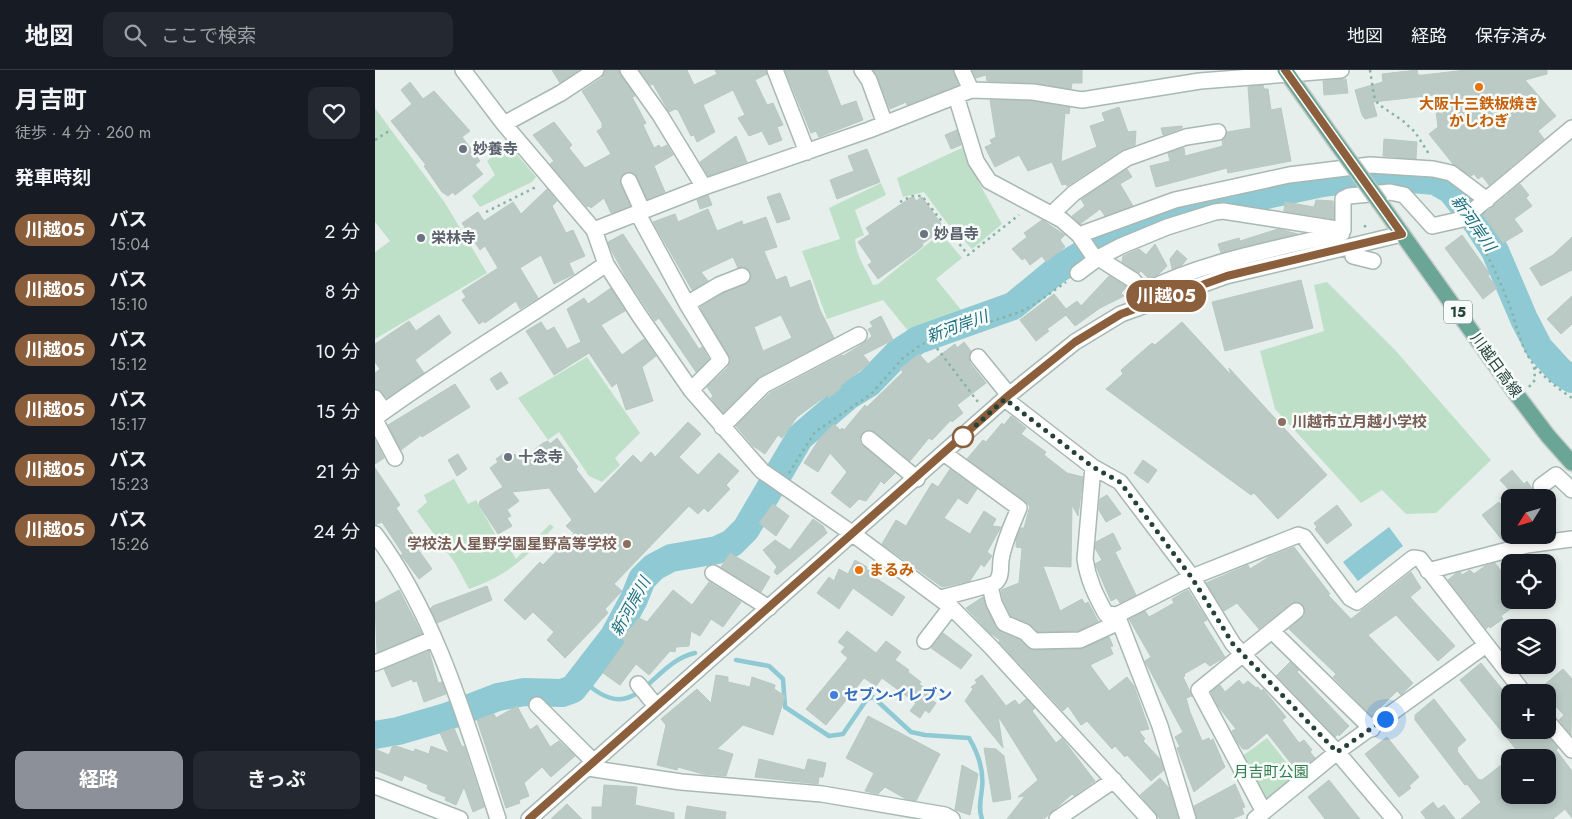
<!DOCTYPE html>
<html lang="ja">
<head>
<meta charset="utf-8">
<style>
  :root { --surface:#171b24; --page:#242831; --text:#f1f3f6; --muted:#9ea1a6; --line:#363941; --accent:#8c9099 }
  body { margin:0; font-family:Jost,"Noto Sans JP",sans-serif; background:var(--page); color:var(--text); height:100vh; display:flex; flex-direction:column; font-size:19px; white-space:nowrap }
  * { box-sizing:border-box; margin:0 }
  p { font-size:16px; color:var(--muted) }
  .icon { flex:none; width:28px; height:28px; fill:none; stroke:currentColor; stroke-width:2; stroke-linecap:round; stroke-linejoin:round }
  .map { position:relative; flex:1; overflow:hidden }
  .side { display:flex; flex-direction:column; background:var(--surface); width:375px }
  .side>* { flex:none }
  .badge { padding:0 10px; border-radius:16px; font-size:18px; line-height:32px }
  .needle { width:32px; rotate:233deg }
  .fabs { position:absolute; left:1126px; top:419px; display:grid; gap:10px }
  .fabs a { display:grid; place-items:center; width:55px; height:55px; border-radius:10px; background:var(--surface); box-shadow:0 2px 8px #0003; font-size:25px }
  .you { position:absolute; width:25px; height:25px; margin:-12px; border:4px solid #fff; border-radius:50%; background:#1a73e8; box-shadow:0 0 0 8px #1a73e833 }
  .map>.badge { position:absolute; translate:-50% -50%; box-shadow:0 0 0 2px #fff }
  h2 { padding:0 15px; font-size:19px; line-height:45px }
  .round { display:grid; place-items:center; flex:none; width:52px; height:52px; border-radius:10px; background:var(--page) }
  .headline { display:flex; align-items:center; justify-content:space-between; height:85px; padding:0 15px }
  h1 { font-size:24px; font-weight:700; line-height:38px }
  .button { display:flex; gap:10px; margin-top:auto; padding:10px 15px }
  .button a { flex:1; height:58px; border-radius:10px; background:var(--accent); color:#fff; font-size:20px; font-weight:700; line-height:58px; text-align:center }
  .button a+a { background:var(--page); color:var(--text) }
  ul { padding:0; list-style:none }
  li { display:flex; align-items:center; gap:15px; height:60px; padding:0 15px }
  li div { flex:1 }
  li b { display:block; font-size:19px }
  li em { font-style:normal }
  li .badge { min-width:55px; font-weight:700; text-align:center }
  header { display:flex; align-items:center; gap:30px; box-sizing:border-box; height:70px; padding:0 25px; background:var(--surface); border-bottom:1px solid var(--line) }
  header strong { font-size:24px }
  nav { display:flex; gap:28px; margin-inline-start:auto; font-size:18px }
  .search { width:350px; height:45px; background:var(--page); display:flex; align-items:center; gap:12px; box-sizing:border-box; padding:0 18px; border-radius:10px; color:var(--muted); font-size:19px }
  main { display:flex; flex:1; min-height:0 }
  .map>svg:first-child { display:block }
  .green { fill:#bfe0c8 }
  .water { fill:#8ec9d4 }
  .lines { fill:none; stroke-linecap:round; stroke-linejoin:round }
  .stream { stroke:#8ec9d4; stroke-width:4.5 }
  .river { stroke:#8ec9d4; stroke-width:28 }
  .building { fill:#bbcac4; stroke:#b8c9c2; fill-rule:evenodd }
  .minor-casing { stroke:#a8b8b2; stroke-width:18 }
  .major-casing { stroke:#c2cac8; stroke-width:18 }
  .path { stroke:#86b3a5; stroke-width:2.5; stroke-dasharray:2.5 4; stroke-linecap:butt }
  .minor { stroke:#fff; stroke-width:15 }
  .major { stroke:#6aa596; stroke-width:15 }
  .major-bridge-casing { stroke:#c2cac8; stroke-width:18; stroke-linecap:butt }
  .major-bridge { stroke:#6aa596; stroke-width:15 }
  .line-casing { stroke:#fff; stroke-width:11 }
  .line { stroke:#8b5e3c; stroke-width:8 }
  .walk { stroke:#24423a; stroke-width:5; stroke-dasharray:0 9 }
  .food-dot { fill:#e8710a; stroke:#f7fbf9; stroke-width:2 }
  .worship-dot { fill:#6b7280; stroke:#f7fbf9; stroke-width:2 }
  .education-dot { fill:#8d6e63; stroke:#f7fbf9; stroke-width:2 }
  .stop-dot { fill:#fff; stroke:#8b5e3c; stroke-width:2.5 }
  .shop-dot { fill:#3f7fe0; stroke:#f7fbf9; stroke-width:2 }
  .labels { text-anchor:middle; stroke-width:5; stroke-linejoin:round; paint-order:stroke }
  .shield { fill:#f7fbf9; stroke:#637a73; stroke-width:1 }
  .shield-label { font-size:14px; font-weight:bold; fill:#24423a }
  .food-label { font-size:15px; font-weight:bold; fill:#c56008; stroke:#f7fbf9 }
  .worship-label { font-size:15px; font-weight:bold; fill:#5b616d; stroke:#f7fbf9; text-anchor:start }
  .street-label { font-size:15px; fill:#24423a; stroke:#f7fbf9 }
  .education-label { font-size:15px; font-weight:bold; fill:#785e54; stroke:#f7fbf9; text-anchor:start }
  .shop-label { font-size:15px; font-weight:bold; fill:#366cbe; stroke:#f7fbf9; text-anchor:start }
  .park-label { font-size:15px; fill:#2d7a4b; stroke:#f7fbf9 }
  .water-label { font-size:16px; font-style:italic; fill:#1c6f80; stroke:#f7fbf9 }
</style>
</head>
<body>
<header>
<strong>地図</strong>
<div class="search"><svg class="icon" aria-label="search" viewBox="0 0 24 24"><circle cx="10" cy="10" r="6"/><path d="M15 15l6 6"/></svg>ここで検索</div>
<nav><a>地図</a><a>経路</a><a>保存済み</a></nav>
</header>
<main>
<section class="side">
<div class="headline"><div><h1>月吉町</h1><p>徒歩 · 4 分 · 260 m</p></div><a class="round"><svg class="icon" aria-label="heart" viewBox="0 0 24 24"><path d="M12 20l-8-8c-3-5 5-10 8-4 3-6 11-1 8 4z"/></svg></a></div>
<h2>発車時刻</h2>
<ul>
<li><span class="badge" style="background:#8b5e3c;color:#fff">川越05</span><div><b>バス</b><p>15:04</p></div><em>2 分</em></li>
<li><span class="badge" style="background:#8b5e3c;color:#fff">川越05</span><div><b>バス</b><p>15:10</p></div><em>8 分</em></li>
<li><span class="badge" style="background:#8b5e3c;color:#fff">川越05</span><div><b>バス</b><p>15:12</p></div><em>10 分</em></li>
<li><span class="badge" style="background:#8b5e3c;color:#fff">川越05</span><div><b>バス</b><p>15:17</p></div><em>15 分</em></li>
<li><span class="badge" style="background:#8b5e3c;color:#fff">川越05</span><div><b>バス</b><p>15:23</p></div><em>21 分</em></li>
<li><span class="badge" style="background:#8b5e3c;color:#fff">川越05</span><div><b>バス</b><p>15:26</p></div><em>24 分</em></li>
</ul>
<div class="button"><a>経路</a><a>きっぷ</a></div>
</section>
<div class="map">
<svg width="1197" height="749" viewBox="0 0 1197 749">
  <rect width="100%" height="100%" fill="#e6efeb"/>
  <path class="green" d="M0,38L70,133L112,203L0,269V182L15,171L0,152Z
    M133,74L161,107L157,112L105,137L97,126L120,105L112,91Z
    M591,76L604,113L627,154L597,179L572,153L549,122L528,127L522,108Z
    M506,113L511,125L480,140L489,165L480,169C481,187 491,198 498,215L503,214L566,163L587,188L561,209L587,241L534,262L508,230L452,249L427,181L465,169L454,138Z
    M952,212L1020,280L1116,390L1061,443L1031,444L1007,420L986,433L900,339L885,281L949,261L939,215Z
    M212,287L265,363L240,388L245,395L227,412L214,406L184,362L173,370L143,328Z
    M79,409L93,434L101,430L123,469L128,466L141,489L175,454L179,457C151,487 134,505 94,519L80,493L42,441L52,432L49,425Z
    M892,668L922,706L893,728L887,727L866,687Z"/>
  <path class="water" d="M1014,457L1028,476L983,511L968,492Z"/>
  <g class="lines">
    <path class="stream" d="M361,590L394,596L408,609L410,637L454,666L468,664L492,629L498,627L536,662L550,665L594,668C603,683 609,700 607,718C606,729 603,739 607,749
      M207,609C261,663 274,593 320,583"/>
    <path class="river" d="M0,665L23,661L71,647L123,627L149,622L187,623L198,619L239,566L259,529L267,509L279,497L296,488L342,480L357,473L371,459L425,367L473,326L494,313L523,283L543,270L638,236L683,199L718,178L774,154L836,137L947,113L1003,106L1060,111L1076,120L1102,153L1120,181L1149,249L1164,278L1185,301L1197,309"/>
  </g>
  <path class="building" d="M177,0H204L185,13Z
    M230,0H244L260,26L257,27L271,53L268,55L279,78L284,75L286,78L292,75L298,85L279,96L290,122L272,129L262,107L259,103L251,102L245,111L255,136L236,143L229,128L216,138L214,136L212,137L175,94L179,91L158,65L179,52L197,75L194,78L210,98L236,84L222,61L227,58V53L207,21L227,8Z
    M264,0H312L319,15L342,4L340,0H391L392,4L380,10L392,35L398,33L408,55L402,57L407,70L394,75L387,61L374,66L363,48L370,45L358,20L328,35L340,62L322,72L319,65L316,66L303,40L300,39L294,42L278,14L275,15Z
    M410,0H452L466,36L481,31L488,50L444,67L441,61L436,63Z
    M498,0H578L583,15L532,35L531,32L515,39Z
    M597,0H707V13H697L696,19L658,13L612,11L611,5L601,8Z
    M1042,0L1043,5H1048L1091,0H1172V4L1150,10L1181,46L1163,61L1169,69L1114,115L1107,106L1103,109L1099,104L1096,106L1078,94L1054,64L1063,57L1059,25L998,32L1002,46L990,49L987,45L980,20L1008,12L1007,4Z
    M971,9L973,23L949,25L948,11Z
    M35,12L48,29L59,21L95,61L87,67L105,91L100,95L108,104L80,125L78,122L73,126L67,122L49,96L51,95L16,51L37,34L26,20Z
    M888,15L889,19H893L896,40L906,38L916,91L853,103L852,98L781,117L775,96L795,91L793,83L809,78L810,86L848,76L847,70L852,62L876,58L873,17Z
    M615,30L657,31L695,37L694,44L690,43L686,92L722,77L715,56L730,51L727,43L744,37L753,62L761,61L760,75L747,80L692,116L691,114L687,115L677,92L653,101L644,85L620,97L610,77L617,74L615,70L621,67Z
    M807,56V58L788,65L786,58Z
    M582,60L586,75L576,79L570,65Z
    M361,66L372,92L333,106L325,92Z
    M1009,69L1042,72L1041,89L1008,86Z
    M492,79L505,112L462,129L455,110L479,101L473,86Z
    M752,99L757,107L745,114L758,136L730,146L725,139L705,154L697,146L710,136L706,129Z
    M1145,114L1154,125L1151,128L1157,136L1139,149L1148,161L1128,173L1108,145Z
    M172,119L182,131L177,136L191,163L198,160L210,186L194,193L199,204L179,214L166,185L145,198L163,228L145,239L141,231L110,253L109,251L104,254L87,230L91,227L87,221L123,198L110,176L105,180L87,153L103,142L109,151L138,132L146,144Z
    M405,123L415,149L402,153L392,127Z
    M333,125L337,135L325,139L322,130Z
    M538,126L541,131L547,127L569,158L547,174L548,176L539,183L503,209L493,195L497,192L483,172L495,164L491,158Z
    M941,130L958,131L959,149L909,141L910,132L939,137Z
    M333,139L342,161L367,151L368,155L391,147L402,177L389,181L401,210L411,206L415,218L435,210L445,240L459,268L384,307L348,343L336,328L338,326L332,317L353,297L355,289L325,237L348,223L371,214L376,208V203L369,197L363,198L358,187L326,202L333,211L317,220L278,152L300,144L303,152ZM406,245L417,268L388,281L379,257Z
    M667,150L690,165L685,170L690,177L671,192L667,186L655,195L650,188L647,190L637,179L652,167L649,163Z
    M903,159L923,164L846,183L843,174L864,168L865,171Z
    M248,164L324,279L327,277L334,289L321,302L284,248L280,251L252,209L235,178L233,172Z
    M1087,165L1115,204L1113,206L1122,218L1108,229L1070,178Z
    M1197,167V200L1166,216L1155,198L1178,185Z
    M780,174L792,196L784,204L774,209L766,201L764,203L747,192L748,186L764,179L771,185Z
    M802,180L812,189L807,195L797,199L795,189Z
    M734,206L752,217L746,223L749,226L725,238L700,256L691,245L672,259L674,261L661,271L645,250L679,224L691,239L702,231L706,236Z
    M926,210L938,258L850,281L837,232Z
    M236,218L250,241L226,255L247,285L269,269L281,286L267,297L278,331L251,340L242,313L237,317L214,283L179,305L151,261L166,252L172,261L179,257L192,279L206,272L192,239L209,228L213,234Z
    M1197,226V254L1186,264L1172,249Z
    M64,245L76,263L40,290L49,303L12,328L0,318V303L5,299L0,292V274L34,251L41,261Z
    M506,246L518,270L488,285L495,293L465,316L466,318L454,328L452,325L422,347L407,368L403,365L390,384L378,376L361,356L395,323L467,285L468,286L489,273L497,266L493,259L498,257L495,252Z
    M807,252L856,305L854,298L952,405L903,449L879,423L876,425L731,319L748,304L746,300L777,273L780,275Z
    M589,272L596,281L594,288L595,293L611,313L582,335L588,343L577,352L576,350L557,370L554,368L535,391L500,362L490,360L485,367V373L520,403L509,414L506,411L491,431L484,429L475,438L456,423L472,402L455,383L443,402L429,393L445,368L459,354L465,360L467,358L469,360L490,335L492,337L528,302L525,299L544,284L553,294L580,274L582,278Z
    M126,302L133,313L122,320L115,309Z
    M80,314L95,337L47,367L46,365L26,380L13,355Z
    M636,346L651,358L646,364L671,382L669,385L692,403L708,407L703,446L697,435L696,497L668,496L685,541L707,529L710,534L713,532L723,551L703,561L663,562L654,554L636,546L628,530L626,520L644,513L647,478L641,477V469L646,458H649L655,436L592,389L608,370L611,372L627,353L629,355Z
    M313,352L326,364L304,387L323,405L344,383L364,401L351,415L355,419L333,442L329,438L323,444L314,436L239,514L247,521L230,539L233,543L190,588L172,570L179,562L158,542L150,550L129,530L165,492L168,495L199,463L191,456L197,450L174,418L137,422L144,431L132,440L136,446L132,448L137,456L123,464L104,435L105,431L128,417L115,398L123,392L121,389L132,381L136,387L140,384L145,391L168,373L173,371L175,374L182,368L203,397L201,399L220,424L258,385L266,393L276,382L280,387Z
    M0,370L9,388L0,394Z
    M83,384L92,399L82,406L73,390Z
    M768,390L782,400L773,413L759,403Z
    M0,398L25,435L21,438L39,465L35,468L57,499L44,509L26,485L28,484L7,452L0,455Z
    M575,399L602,419L592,434L583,428L569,448L595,464L609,441L621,449L617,456L626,457L612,482L617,486L609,497L606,494L595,511L567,517L507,474L521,450L531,456L557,413L563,417Z
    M1137,400L1149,414L1152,411L1159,422L1167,428H1125L1134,420L1125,410Z
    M732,425L746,444L731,452L724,440L725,429Z
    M1124,432L1135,447V470L1128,471L1107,445Z
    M398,434L414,446L401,466L384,453Z
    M962,435L977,455L952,474L940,459L942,457L939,453Z
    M438,449L448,456L452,463L402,505L399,502L402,497L388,480L400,470L415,480Z
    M738,463L746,479L740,482L761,525L745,533L742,528L736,531L720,494L727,490L720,478L721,472Z
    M919,477L955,524L953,525L976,549L1036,502L1046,518L1035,527L1080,576L1063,591L1021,545L993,565L1038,613L1026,625L1022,621L997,646L958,607L961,604L914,559L930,545L928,535L920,532L916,533L884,559L862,533L849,541L831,513L873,495L875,499L894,487Z
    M355,483L395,507L386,522L346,497Z
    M480,490L492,497L491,499L497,502L496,505L530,527L517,546L478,518L464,539L442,523L454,507L459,511L464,499L473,504Z
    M1120,493L1135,513V530H1147L1126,546L1128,549L1115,558L1114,556L1111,559L1073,510L1080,504L1085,502L1087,505L1095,500L1099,504L1110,496Z
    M334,512L366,532L348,557L336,549L325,566L316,561L314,576L301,577L300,582L295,581L274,605L261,594L245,615L228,603L250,572L247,569L264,548L272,552L298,520L317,535Z
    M112,516L117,530L62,553L55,539L58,536Z
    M24,520L47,564L2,582L0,533Z
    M813,520L832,550L828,552L850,587L835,596L830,592L809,604L810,606L808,607L817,626L811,628L815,642L827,671L834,668L835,671L838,669L850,697L819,722L802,678L805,677L800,667L808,662L771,593L770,591L776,587L754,549L770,541L774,547L799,533L797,529Z
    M608,527L621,558L645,570L656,580L706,579L734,567L738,576L735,577L738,584L715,595L734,621L752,607L759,616L774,659L764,661L770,669L768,671L786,690L789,700L776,711L752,685L750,687L740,676L737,679L712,651L706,655L693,636L688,641L624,572L625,570L615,563L591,538Z
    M472,561L501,583L511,571L526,582L520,590L534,600L533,602L546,612L544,614L560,625L556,630L561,633L554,643L550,640L545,648L535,641L541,633L507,608L501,616L489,608L451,655L431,639L473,588L466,582L470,577L463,572Z
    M568,563L597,585L586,599L556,578Z
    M54,581L63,613L67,612L71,624L49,632L42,611L38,612L37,609L17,617L9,599Z
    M915,592L924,600L922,602L974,656L964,666L963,664L960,667L901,606Z
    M1106,593L1135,629V660H1165L1168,664L1170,663L1183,678L1181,680L1197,701V748L1190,739L1178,749H1086L1106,732L1092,714L1090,715L1040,650V645L1059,629L1091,670L1082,678L1083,680L1082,681L1103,709L1107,710L1135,688V725H1172V688H1148L1085,610Z
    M1188,599L1197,609L1196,665L1184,650L1189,645L1172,627V621L1168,616Z
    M341,605L353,607V612L375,617L377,607L400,615L399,619L410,626L398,665L368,655L342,679L358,684L351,706L328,704L303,697L302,700L282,695L291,655L286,649L322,619L336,633Z
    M607,605L631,636L640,630L644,635L651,629L660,638L657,641L681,673L687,668L720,711L699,726L697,724L669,749H632L650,726L643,727L663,710L623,646L628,678L590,631L598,619L596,617L602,613L600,610Z
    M864,610L868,615L873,611L881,618L883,617L886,621L888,619L911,647L907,650L924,673L929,670L937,680L935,682L940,688L923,702L892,663L873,679H868L862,672L857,661L861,659L843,636L836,622L845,615L850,622Z
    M142,636L155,660L162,655L175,677L184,671L200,686L176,707L167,697L149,713L154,726L144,730L145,733L131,738L102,650L119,644L121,648Z
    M493,646L565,684L541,731L531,729L510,717L503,724L490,721L499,703L471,688Z
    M79,658L87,677L89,676L109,737L98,742L89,717L81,735L70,730L71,727L55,721L52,718L53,715L29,705L27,711L0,700V679L14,685L18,675L39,682L40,679L54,684L56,676L74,683L65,663Z
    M1012,667L1044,707L1034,716L1036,718L1024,727L990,684Z
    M609,678L621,679L629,686L636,729L618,732Z
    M384,689L430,700L433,689L451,693L448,707H444L443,714L380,707Z
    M587,695L603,704L595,745L580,740Z
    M785,708L794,718L803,749H785L765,725Z
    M954,710L985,749H950L933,727Z
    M860,714L870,737L867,738L869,744L857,749H822L819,736Z
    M229,715L262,717L260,735L299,743V749H217V737H227Z
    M1058,732L1063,739L1069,735L1080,749H1051L1046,742Z
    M192,734L207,749H176Z
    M312,736L351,742L350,749H310Z"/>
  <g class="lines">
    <g class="minor-casing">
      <path id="minor" d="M88,0L129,54L219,160L231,194L264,245L316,320L387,401L478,464L576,537L616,577L774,749
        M253,0L285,45L329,117
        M400,0L432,82
        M487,0L494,10L510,54
        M587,0L596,20
        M581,26L601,91L614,111L687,150L704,165L717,184L758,210L775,232
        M129,54L186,23L221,0
        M254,111L268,142
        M263,144L312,234L346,290L316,320
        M679,145L682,139L699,123L752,88L811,67L843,62
        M219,160L329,117L494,60L596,20L658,22L707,30L825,11L966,0
        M704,165L800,130L914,105L995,95L1058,99L1076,103L1112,130
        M978,186L998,191
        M703,203L723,188L746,176L792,157L840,142L848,141L968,160V129L974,126L1015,122L1029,125L1057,156L1088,149L1197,58
        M768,222C829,191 901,179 967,163
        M312,234L344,215L367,206
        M603,287L634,325
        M0,328L9,341
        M630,329L718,397L745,412L817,507L858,574L962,682L1019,749
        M0,348C75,293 155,247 231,194
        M0,350L20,388
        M347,357L389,315L484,265
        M494,369L542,409
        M718,397L710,489C713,510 721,526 731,544L742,545
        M1166,416L1181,405L1197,420
        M0,464C62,547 91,652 123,749
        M1053,501L1152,475L1197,469
        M338,503L394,538
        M615,516L619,533L629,553L650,562L659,571L705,570L744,552
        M565,528C573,526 618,515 621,512C627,506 625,497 626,490C629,471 637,455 644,438L570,384
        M897,561L997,659
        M550,571L576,537
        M0,593L58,569
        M263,614L281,636
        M162,635L219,692
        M1172,651L1197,680
        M213,698L306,712L447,724L570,745L577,749
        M0,716L85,749
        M889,742L824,620L921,541
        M154,749L634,325L700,272L746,244L851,206L1027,164
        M682,749L739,710
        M813,749L785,656L742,545L817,507L923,465L929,467L975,528L982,532L1038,488L1045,489L1148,622
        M880,749L962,682L1111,575"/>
    </g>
    <g class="major-casing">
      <path id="major" d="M910,0L963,75
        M1005,133L1139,321L1173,366L1197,393"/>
    </g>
    <path class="path" d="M995,0L999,26L1003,34L1028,51L1040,62L1054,84
      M0,70L14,61
      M525,132L537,126H547L593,185L644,145
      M111,142L163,116
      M989,157L994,153
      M1097,162C1113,183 1124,209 1134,234C1142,255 1145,277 1159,295C1168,307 1185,320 1197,328
      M558,273L603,332
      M1154,317L1160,310L1159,296
      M414,403L440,362L496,324L528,288L547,274L645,242L660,234L691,212"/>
    <use href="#minor" class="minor"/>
    <use href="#major" class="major"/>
    <g class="major-bridge-casing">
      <path id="major-bridge" d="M963,75L1005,133"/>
    </g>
    <use href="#major-bridge" class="major-bridge"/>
  </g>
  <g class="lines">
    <g class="line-casing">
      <path id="line" d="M154,749L634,325L700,272L746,244L852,206L1027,164L910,0"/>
    </g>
    <use href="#line" class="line"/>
    <path class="walk" d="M588,367L630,329L718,397L745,412L817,508L858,574L962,682L1010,649"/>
  </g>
  <g class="food-dot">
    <circle cx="1104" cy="17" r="5"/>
    <circle cx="484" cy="500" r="5"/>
  </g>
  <g class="worship-dot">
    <circle cx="88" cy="79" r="5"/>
    <circle cx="549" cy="164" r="5"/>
    <circle cx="46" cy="168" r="5"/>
    <circle cx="133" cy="387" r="5"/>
  </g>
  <g class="education-dot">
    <circle cx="907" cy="352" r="5"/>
    <circle cx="252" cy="474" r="5"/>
  </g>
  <circle class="stop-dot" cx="588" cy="367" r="10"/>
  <circle class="shop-dot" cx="459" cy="625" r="5"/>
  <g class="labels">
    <rect class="shield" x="1069" y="230.5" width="28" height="23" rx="4"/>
    <g class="shield-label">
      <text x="1083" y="247">15</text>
    </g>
    <g class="food-label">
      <text x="1104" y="39">大阪十三鉄板焼き<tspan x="1104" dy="17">かしわぎ</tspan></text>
      <text x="494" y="505" text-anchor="start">まるみ</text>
    </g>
    <g class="worship-label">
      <text x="98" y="84">妙養寺</text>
      <text x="559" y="169">妙昌寺</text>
      <text x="56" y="173">栄林寺</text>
      <text x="143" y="392">十念寺</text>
    </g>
    <g class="street-label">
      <text transform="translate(1121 295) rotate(54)" y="5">川越日高線</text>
    </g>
    <g class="education-label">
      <text x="917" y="357">川越市立月越小学校</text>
      <text x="242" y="479" text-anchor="end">学校法人星野学園星野高等学校</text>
    </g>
    <g class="shop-label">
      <text x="469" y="630">セブン-イレブン</text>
    </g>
    <g class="park-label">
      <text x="896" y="707">月吉町公園</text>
    </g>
    <g class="water-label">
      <text transform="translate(1099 153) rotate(55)" y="6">新河岸川</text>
      <text transform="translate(582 256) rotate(-20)" y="6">新河岸川</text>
      <text transform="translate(255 536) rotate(-61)" y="6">新河岸川</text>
    </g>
  </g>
</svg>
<div class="fabs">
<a><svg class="needle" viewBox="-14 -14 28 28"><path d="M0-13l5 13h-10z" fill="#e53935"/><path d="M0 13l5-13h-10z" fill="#9ea1a6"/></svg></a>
<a><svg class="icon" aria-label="locate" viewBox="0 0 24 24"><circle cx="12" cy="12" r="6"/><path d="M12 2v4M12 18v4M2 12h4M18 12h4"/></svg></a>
<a><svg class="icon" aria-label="layers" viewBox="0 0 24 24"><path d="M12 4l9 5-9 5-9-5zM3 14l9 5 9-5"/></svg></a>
<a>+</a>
<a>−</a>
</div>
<div class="you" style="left:1010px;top:649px"></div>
<b class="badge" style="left:791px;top:226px;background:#8b5e3c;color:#fff">川越05</b>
</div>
</main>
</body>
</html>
